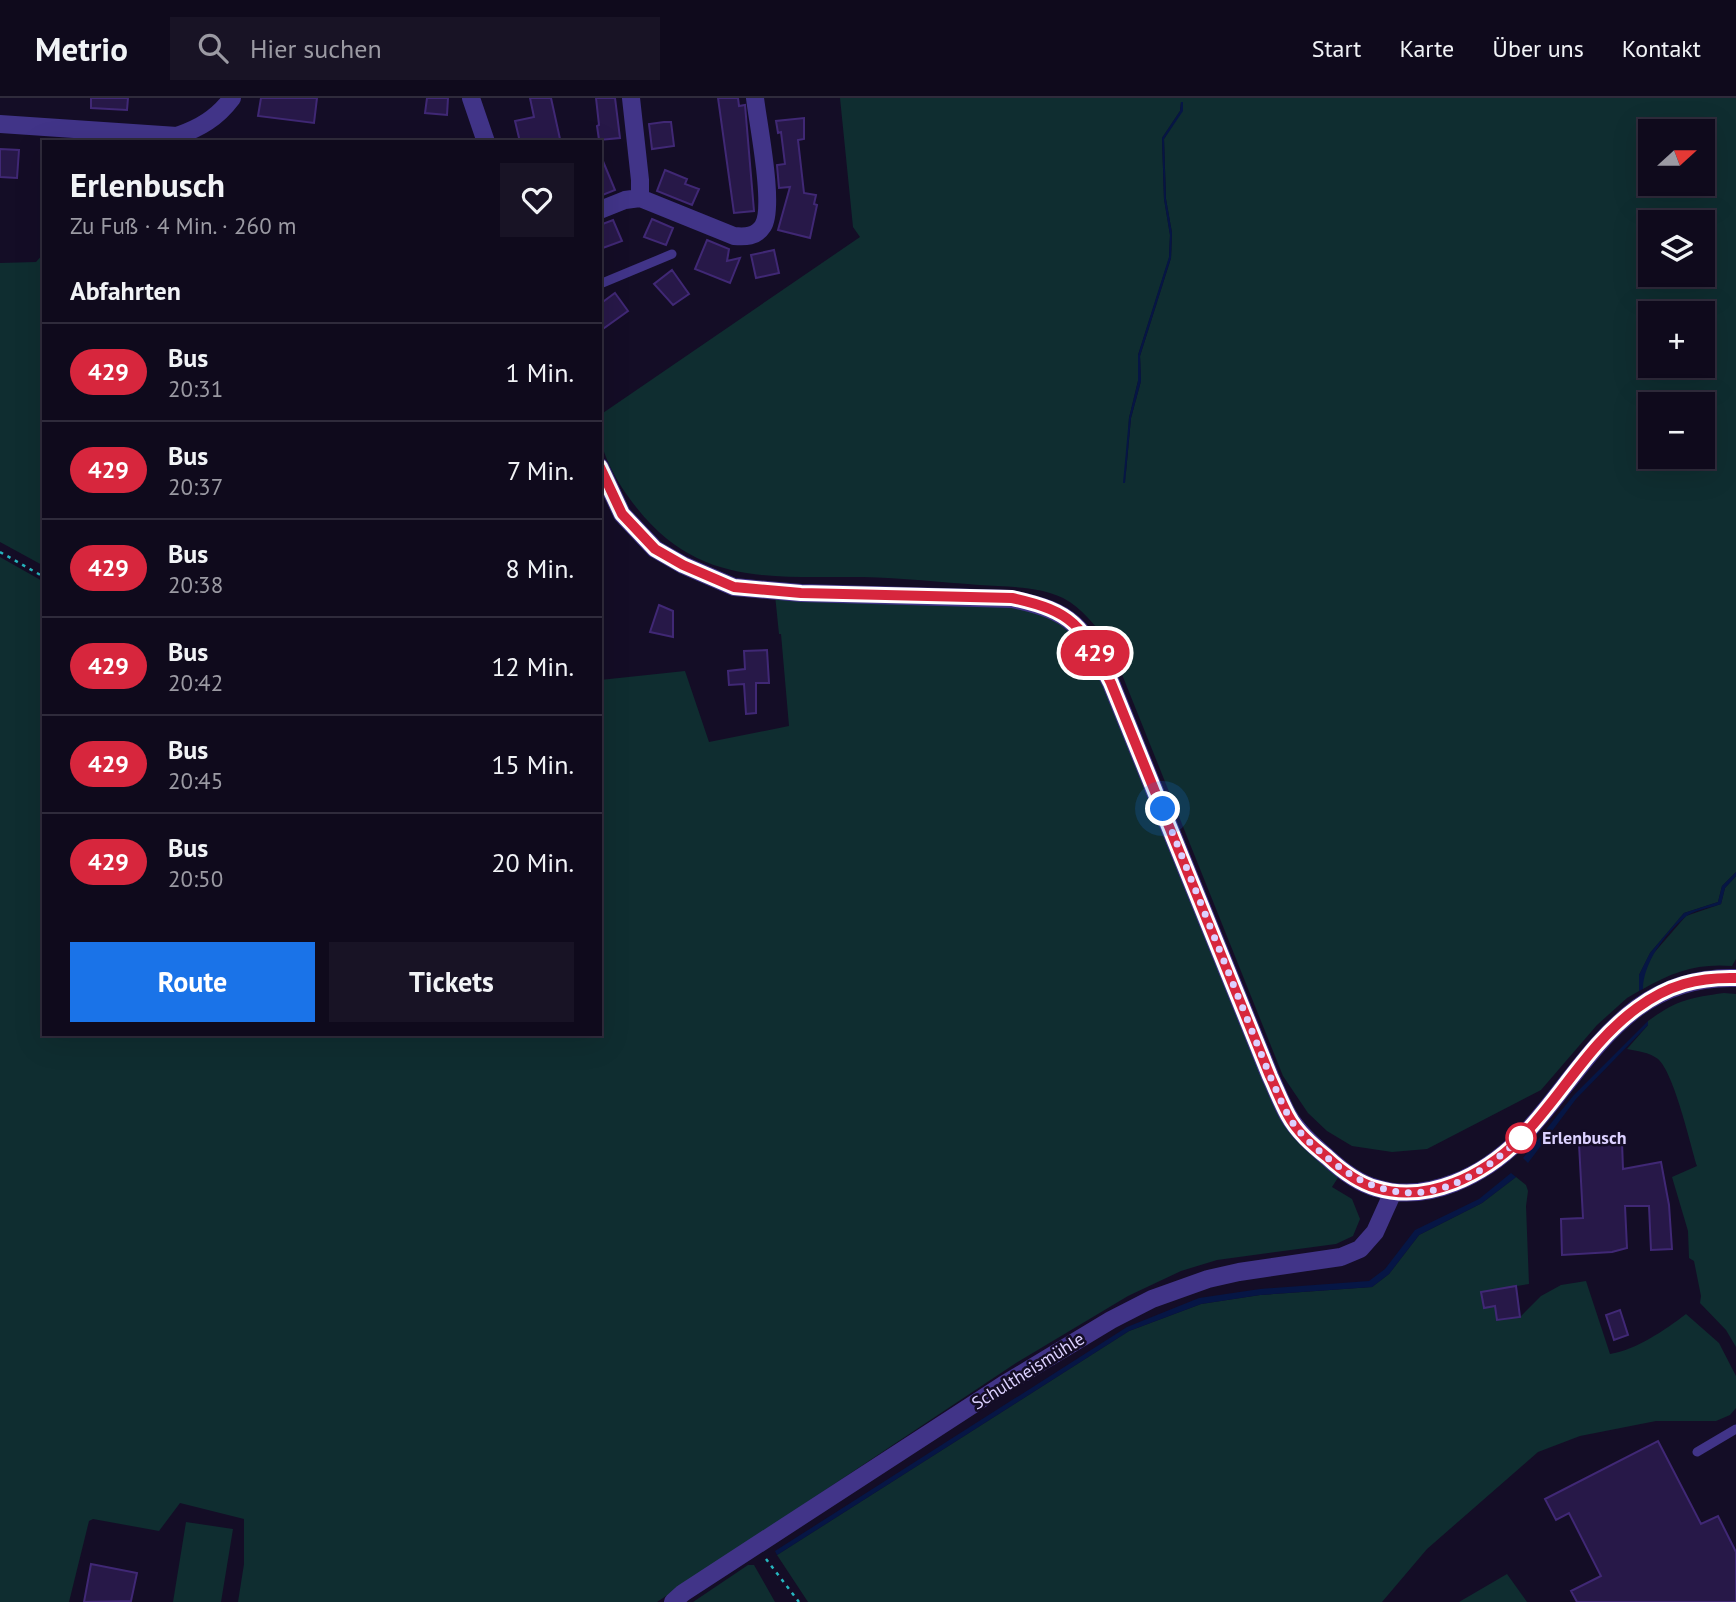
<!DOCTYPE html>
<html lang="de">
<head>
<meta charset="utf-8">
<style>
  :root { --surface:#0f0a1c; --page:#181325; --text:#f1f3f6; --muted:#9b9aa3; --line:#2f2b3b; --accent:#1a73e8 }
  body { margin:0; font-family:"PT Sans",sans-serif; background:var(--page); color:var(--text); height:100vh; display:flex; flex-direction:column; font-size:26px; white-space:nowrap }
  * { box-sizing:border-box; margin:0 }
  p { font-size:23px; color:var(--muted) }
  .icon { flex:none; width:38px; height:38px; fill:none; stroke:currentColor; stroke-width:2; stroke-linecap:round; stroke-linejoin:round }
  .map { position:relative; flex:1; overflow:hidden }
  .sheet { position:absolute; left:42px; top:42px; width:560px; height:896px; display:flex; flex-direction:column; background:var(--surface); border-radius:0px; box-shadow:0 7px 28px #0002,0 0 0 2px var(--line) }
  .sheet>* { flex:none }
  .badge { padding:0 14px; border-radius:23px; font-size:24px; line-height:46px }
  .needle { width:46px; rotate:69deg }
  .controls { position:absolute; left:1638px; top:21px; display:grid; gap:14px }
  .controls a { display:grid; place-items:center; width:77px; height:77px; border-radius:0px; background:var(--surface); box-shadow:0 7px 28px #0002,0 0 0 2px var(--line); font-size:35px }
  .you { position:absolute; width:35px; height:35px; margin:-18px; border:5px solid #fff; border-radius:50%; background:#1a73e8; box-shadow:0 0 0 10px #1a73e833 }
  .map>.badge { position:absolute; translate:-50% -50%; box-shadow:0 0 0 4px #fff }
  h2 { padding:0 28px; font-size:26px; line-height:63px }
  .round { display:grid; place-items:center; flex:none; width:74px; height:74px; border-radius:0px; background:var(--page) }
  .headline { display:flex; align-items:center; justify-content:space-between; height:119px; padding:0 28px }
  h1 { font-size:33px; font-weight:700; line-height:52px }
  .cta { display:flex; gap:14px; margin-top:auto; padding:14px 28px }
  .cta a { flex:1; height:80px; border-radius:0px; background:var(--accent); color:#fff; font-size:28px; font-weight:700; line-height:80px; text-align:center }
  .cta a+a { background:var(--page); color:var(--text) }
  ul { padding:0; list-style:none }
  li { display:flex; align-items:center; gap:21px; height:98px; padding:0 28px; border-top:2px solid var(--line) }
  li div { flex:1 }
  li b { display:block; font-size:26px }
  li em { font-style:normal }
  li .badge { min-width:77px; font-weight:700; text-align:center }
  header { display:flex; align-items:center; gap:42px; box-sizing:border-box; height:98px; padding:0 35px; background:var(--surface); border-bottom:2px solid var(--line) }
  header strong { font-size:33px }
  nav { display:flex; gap:38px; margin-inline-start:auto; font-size:24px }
  .search { width:490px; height:63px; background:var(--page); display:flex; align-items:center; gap:18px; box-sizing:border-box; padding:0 24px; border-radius:0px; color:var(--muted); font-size:26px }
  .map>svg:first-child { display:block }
  .green { fill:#0f2d30; fill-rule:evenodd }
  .water { fill:#061645 }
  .building { fill:#271848; stroke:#402875; stroke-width:2 }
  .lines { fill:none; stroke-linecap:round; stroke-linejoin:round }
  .path { stroke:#26b6bf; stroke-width:2.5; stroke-dasharray:3.5 5; stroke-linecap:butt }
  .service { stroke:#413488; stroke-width:9 }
  .minor { stroke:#413488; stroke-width:18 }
  .tertiary { stroke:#413488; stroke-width:18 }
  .line-casing { stroke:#fff; stroke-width:16 }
  .line { stroke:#d7263d; stroke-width:10 }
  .walk { stroke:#dcd1ff; stroke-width:7; stroke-dasharray:0 12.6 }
  .stop-dot { fill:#fff; stroke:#d7263d; stroke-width:3.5 }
  .labels { text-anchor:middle; stroke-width:5; stroke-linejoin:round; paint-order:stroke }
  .stop-label { font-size:18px; font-weight:bold; fill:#dcd1ff; stroke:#140d26; text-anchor:start }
  .street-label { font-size:18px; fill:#dcd1ff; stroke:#140d26 }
</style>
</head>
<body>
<header>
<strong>Metrio</strong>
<div class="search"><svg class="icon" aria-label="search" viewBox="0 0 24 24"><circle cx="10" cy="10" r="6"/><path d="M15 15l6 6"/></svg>Hier suchen</div>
<nav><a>Start</a><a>Karte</a><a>Über uns</a><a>Kontakt</a></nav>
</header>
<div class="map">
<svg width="1736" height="1504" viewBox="0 0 1736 1504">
  <rect width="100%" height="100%" fill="#140d26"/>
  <path class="green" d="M840,0H1736V774L1722,788L1718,804L1684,815L1650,855L1639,877V893L1627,900L1597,927L1541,992L1427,1051L1392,1054L1352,1048L1327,1033L1308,1015L1283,978L1109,544C1095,528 1082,510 1063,500C1039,488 1006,489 979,487C941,484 902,480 863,479C771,478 699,489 636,409C621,390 604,363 600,338C599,332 600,324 600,317L860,139L853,129ZM1181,4H1183L1182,13L1164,41L1166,101L1172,135L1171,160L1140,258L1141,283L1131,320L1125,385L1129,320L1138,283V257L1169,160L1170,137L1164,101L1162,40L1180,13ZM1650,33H1703V86H1650ZM1650,124H1703V177H1650ZM1650,215H1703V268H1650ZM1650,306H1703V359H1650Z
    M44,155V468L0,444V165L36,164Z
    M0,459L44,484V936H600V582L685,573L709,644L789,628L781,536H779L775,497L1044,511L1086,543L1267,981L1339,1078L1332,1089L1352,1101L1360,1121L1353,1138L1336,1146L1217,1162L1181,1173L1128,1198L1016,1265L657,1504H238L244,1466V1421L180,1405L159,1433L93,1421L89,1423L69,1504H0Z
    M1736,778V861L1732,868C1698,865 1672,874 1643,891V878L1653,856L1686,818L1721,806L1725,790Z
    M1724,895L1736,896V1249L1726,1232L1700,1205L1701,1198L1694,1163L1689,1160L1688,1133L1672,1079L1697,1068C1690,1045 1674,975 1658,961C1649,954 1637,953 1627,951L1648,927V923C1677,902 1689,900 1724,895Z
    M1516,1079L1526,1087L1528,1093L1526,1108L1529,1186L1481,1194L1483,1210L1495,1208L1497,1222L1520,1219L1541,1198L1561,1187L1586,1183L1610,1256C1636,1252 1665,1232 1686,1216L1719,1245L1736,1278V1310L1730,1317L1716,1323H1656L1580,1338L1538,1354L1427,1451L1382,1504H808L777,1457L1129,1233L1201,1206L1260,1197L1372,1189L1389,1176L1419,1137L1482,1105Z
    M186,1424L233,1431L221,1504H173Z
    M748,1467H754L775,1504H693Z
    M1507,1476L1527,1504H1459Z"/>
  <path class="water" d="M1181,4H1183V13L1164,41L1166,101L1172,135L1171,160L1140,258L1141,283L1131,320L1125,385H1123L1129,320L1138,283V257L1169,159L1170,137L1164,101L1162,40L1180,13Z
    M1736,774V778L1725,790L1721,806C1710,810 1693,812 1684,820C1665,836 1643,865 1643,891L1639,893V877L1650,855L1684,815L1718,804L1722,788Z
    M1648,923V927L1576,1001L1528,1065L1523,1060L1573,998Z
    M1511,1075L1516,1079L1482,1105L1419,1137L1389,1176L1372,1189L1260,1197L1201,1206L1129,1233L777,1457L775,1453L1127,1229L1199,1200L1260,1191L1369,1183L1385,1171L1415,1132L1479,1101Z"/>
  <path class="building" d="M91,0H128L127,12L91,10Z
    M261,0H317L314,25L258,18Z
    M427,0H448L447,17L425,15Z
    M530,0H551L560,41L559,44H520L515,23L534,19Z
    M596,0H615L620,40L599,42L597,28L599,27Z
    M718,0H738L739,8L745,7L754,113L734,115Z
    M804,20V41L798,42L804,95L816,97L814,106L817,107L810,140L778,132L790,89L779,90L777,67L785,66L781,34L778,35L776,23Z
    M664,24H671L674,48L652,51L649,26Z
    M0,51L19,52L17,80L0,79Z
    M600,56L615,92L600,98Z
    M665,72L687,81L685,86L699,91L692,107L657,93Z
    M652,121L673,130L666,147L644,139Z
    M613,122L622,143L600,151V127Z
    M707,142L729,151L727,163L740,160L730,185L695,171Z
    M774,152L779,175L756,180L751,157Z
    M672,172L689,196L673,207L654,186Z
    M615,195L628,213L600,233V206Z
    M659,507L673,513V539L650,534Z
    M767,552L769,585H756V615L746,616L744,586L729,587L728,573L745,571L744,553Z
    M1622,1044L1623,1071L1661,1064L1669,1107L1672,1151L1651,1152L1649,1108H1625L1627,1150L1612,1154L1562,1157L1561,1121L1583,1120L1579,1046Z
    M1516,1188L1520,1219L1497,1222L1495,1208L1484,1210L1481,1194Z
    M1620,1212L1628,1237L1614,1242L1606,1217Z
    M1658,1343L1701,1426L1718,1418L1736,1454V1504H1577L1571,1493L1601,1478L1569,1415L1556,1422L1545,1401Z
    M91,1466L137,1475L131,1503L84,1504Z"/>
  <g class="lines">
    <path class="path" d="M0,454L44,479
      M766,1461L799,1504"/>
    <path class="service" d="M600,186L672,156
      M1697,1354L1736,1331"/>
    <path class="minor" d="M631,0L640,82V100
      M0,26L177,38C200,30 217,20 232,0
      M600,112L625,102L640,100L734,138C745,139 756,139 763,128C775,109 758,26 755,0"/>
    <path class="tertiary" d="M471,0L486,44
      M600,369L622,416L655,451L683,467L734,489L801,495L1012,501C1076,514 1082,529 1111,585L1270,978C1276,991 1281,1004 1288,1017C1297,1033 1313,1047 1327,1059C1341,1072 1358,1085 1376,1090C1428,1106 1484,1077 1520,1041C1561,999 1589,946 1637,910C1667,888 1699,879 1736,880
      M673,1504L683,1495L1003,1287L1111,1222L1152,1201L1208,1181L1239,1174L1341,1159L1360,1151L1375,1134L1393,1094"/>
  </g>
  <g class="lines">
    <g class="line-casing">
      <path id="line" d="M600,369L622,416L655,451L683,467L734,489L801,495L1012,500C1076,514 1082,529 1111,585L1270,978C1276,991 1281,1004 1288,1017C1297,1034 1312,1047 1327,1059C1341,1072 1358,1085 1376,1090C1428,1106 1484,1077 1520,1041C1561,999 1589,945 1637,910C1668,887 1698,879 1736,880"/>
    </g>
    <use href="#line" class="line"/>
    <path class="walk" d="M1163,711L1270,978C1276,991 1281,1004 1288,1017C1296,1032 1310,1045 1323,1056C1371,1098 1422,1109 1479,1073C1494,1064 1508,1051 1521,1040"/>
  </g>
  <circle class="stop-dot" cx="1521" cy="1040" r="14"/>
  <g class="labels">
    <g class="stop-label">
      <text x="1542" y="1046">Erlenbusch</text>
    </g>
    <g class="street-label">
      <text transform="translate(1028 1273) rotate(-32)" y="6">Schultheismühle</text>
    </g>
  </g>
</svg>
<div class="controls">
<a><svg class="needle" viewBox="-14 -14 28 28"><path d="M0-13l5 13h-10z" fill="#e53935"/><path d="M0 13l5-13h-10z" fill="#9b9aa3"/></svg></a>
<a><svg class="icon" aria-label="layers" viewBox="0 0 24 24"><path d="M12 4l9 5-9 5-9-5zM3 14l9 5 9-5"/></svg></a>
<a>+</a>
<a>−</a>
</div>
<div class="you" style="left:1163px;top:711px"></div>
<b class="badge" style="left:1095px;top:555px;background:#d7263d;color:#fff">429</b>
<section class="sheet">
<div class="headline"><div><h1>Erlenbusch</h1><p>Zu Fuß · 4 Min. · 260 m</p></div><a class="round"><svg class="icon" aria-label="heart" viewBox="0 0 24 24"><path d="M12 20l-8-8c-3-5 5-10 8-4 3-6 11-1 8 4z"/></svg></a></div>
<h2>Abfahrten</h2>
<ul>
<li><span class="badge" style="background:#d7263d;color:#fff">429</span><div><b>Bus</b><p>20:31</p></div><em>1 Min.</em></li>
<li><span class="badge" style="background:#d7263d;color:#fff">429</span><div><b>Bus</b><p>20:37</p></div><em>7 Min.</em></li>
<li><span class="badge" style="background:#d7263d;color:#fff">429</span><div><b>Bus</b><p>20:38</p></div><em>8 Min.</em></li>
<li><span class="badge" style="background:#d7263d;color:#fff">429</span><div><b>Bus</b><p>20:42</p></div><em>12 Min.</em></li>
<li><span class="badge" style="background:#d7263d;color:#fff">429</span><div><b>Bus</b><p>20:45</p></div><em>15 Min.</em></li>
<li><span class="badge" style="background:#d7263d;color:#fff">429</span><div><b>Bus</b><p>20:50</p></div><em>20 Min.</em></li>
</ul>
<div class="cta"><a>Route</a><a>Tickets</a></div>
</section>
</div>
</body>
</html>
